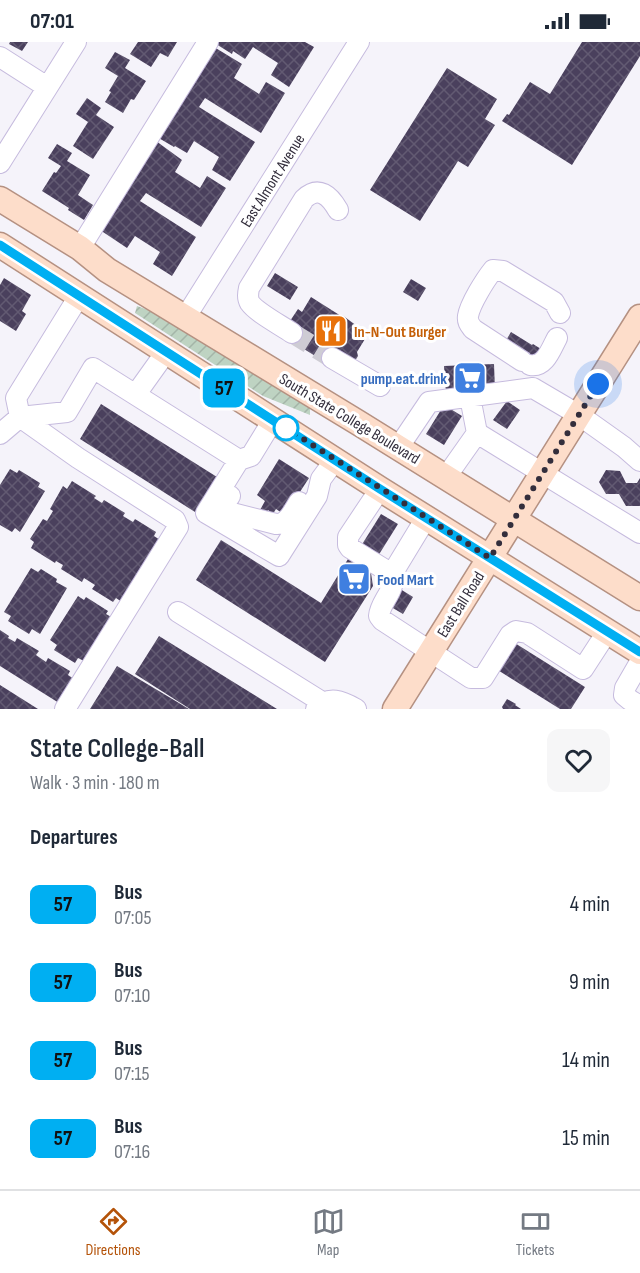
<!DOCTYPE html>
<html lang="en">
<head>
<meta charset="utf-8">
<style>
  :root { --surface:#fff; --page:#f6f6f7; --text:#1f2937; --muted:#747a83; --line:#e0e1e3; --accent:#b45309 }
  body { margin:0; font-family:"Sofia Sans Condensed",sans-serif; background:var(--page); color:var(--text); height:100vh; display:flex; flex-direction:column; font-size:22px; white-space:nowrap }
  * { box-sizing:border-box; margin:0 }
  p { font-size:20px; color:var(--muted) }
  .icon { flex:none; width:33px; height:33px; fill:none; stroke:currentColor; stroke-width:2; stroke-linecap:round; stroke-linejoin:round }
  .map { position:relative; height:667px; overflow:hidden }
  .side { display:flex; flex-direction:column; background:var(--surface); flex:1 }
  .side>* { flex:none }
  .badge { padding:0 12px; border-radius:9px; font-size:21px; line-height:39px }
  .you { position:absolute; width:30px; height:30px; margin:-15px; border:4px solid #fff; border-radius:50%; background:#1a73e8; box-shadow:0 0 0 9px #1a73e833 }
  .map>.badge { position:absolute; translate:-50% -50%; box-shadow:0 0 0 3px #fff }
  h2 { padding:0 30px; font-size:22px; line-height:54px }
  .round { display:grid; place-items:center; flex:none; width:63px; height:63px; border-radius:12px; background:var(--page) }
  .overview { display:flex; align-items:center; justify-content:space-between; height:102px; padding:0 30px }
  h1 { font-size:28px; font-weight:600; line-height:45px }
  ul { padding:0; list-style:none }
  li { display:flex; align-items:center; gap:18px; height:78px; padding:0 30px }
  li div { flex:1 }
  li b { display:block; font-size:22px }
  li em { font-style:normal }
  li .badge { min-width:66px; font-weight:700; text-align:center }
  .status { display:flex; justify-content:space-between; align-items:center; height:42px; padding:0 30px; background:var(--surface); direction:ltr }
  .status svg { height:16px; fill:currentColor }
  .tab-bar { display:flex; justify-content:space-around; align-items:center; height:84px; border-top:2px solid var(--line); background:var(--surface); font-size:16px; color:var(--muted) }
  .tab-bar a { display:grid; justify-items:center; gap:3px }
  .tab-bar .selected { color:var(--accent) }
  .map>svg:first-child { display:block }
  .garden { fill:url(#garden-furrows) }
  .building { fill:url(#building-cross-hatch) }
  .lines { fill:none; stroke-linecap:round; stroke-linejoin:round }
  .minor-tunnel { stroke:#ceccd4; stroke-width:20; stroke-dasharray:20 10; stroke-linecap:butt }
  .minor-casing { stroke:#c6bbde; stroke-width:22 }
  .major-casing { stroke:#b59182; stroke-width:27 }
  .minor { stroke:#fff; stroke-width:20 }
  .major { stroke:#fdddca; stroke-width:24 }
  .line-casing { stroke:#fff; stroke-width:14 }
  .line { stroke:#00aff2; stroke-width:9 }
  .walk { stroke:#332e3c; stroke-width:6; stroke-dasharray:0 10.8 }
  .stop-dot { fill:#fff; stroke:#00aff2; stroke-width:3 }
  .labels { text-anchor:middle; stroke-width:6; stroke-linejoin:round; paint-order:stroke }
  .street-label { font-size:16px; fill:#332e3c; stroke:#fff }
  .food-label { font-size:16px; font-weight:bold; fill:#c56008; stroke:#fff; text-anchor:start }
  .shop-label { font-size:16px; font-weight:bold; fill:#366cbe; stroke:#fff; text-anchor:end }
</style>
</head>
<body>
<div class="status"><b>07:01</b><svg viewBox="0 0 49 12"><path d="M0 12V9h3v3zM5 12V6h3v6zM10 12V3h3v9zM15 12V0h3v12zM26 1h20v11H26zM47 4h2v5h-2z"/></svg></div>
<div class="map">
<svg width="640" height="667" viewBox="0 0 640 667">
  <defs>
    <pattern id="garden-furrows" width="10" height="10" patternUnits="userSpaceOnUse" patternTransform="scale(1.5)"><rect width="10" height="10" fill="#bed3c2"/><path d="M-1 1l2-2M0 10L10 0M9 11l2-2" fill="none" stroke="#a4b5a8"/></pattern>
    <pattern id="building-cross-hatch" width="8" height="8" patternUnits="userSpaceOnUse" patternTransform="scale(1.5)"><rect width="8" height="8" fill="#4a405d"/><path d="M0 0l8 8M0 8l8-8" fill="none" stroke="#625a72"/></pattern>
  </defs>
  <rect width="100%" height="100%" fill="#f5f3fa"/>
  <path class="garden" d="M137,264L151,269L310,366V373L263,354L135,271Z"/>
  <path class="building" d="M10,0H28L22,9L9,2Z
    M138,0H177L168,15L160,11L151,25L130,12Z
    M218,0H305L314,5L289,45L271,33L278,21L253,5L245,17L233,9L232,12L216,2Z
    M582,0H640V14L572,123L502,79L507,72L509,73L530,40L550,52Z
    M214,5L242,22L234,36L259,52L266,40L285,51L261,91L205,56L199,65L255,100L230,139L212,128L219,115L194,99L187,111L175,104L174,105L157,95Z
    M115,10L130,18L125,26L146,39L134,58L131,57L123,71L105,60L111,50L109,49L118,34L105,26Z
    M447,26L497,57L485,77L495,83L468,125L458,119L420,179L370,148Z
    M87,56L101,66L96,73L114,85L93,117L73,104L88,80L76,72Z
    M156,99L182,118L175,130L200,146L207,134L226,146L201,185L146,151L140,159L196,195L172,234L153,222L160,210L135,194L127,206L100,188Z
    M57,102L72,111L67,119L90,133L78,153L93,163L84,178L68,168L69,166L42,149L54,130L56,131L61,124L48,116Z
    M275,231L298,245L290,258L267,244Z
    M4,236L31,253L22,269L26,272L16,289L0,279V243Z
    M411,237L426,246L418,259L403,250Z
    M311,255L341,274L342,273L368,292L357,310L358,314L353,322H328L288,297L290,279L298,267L302,270Z
    M511,290L532,303L533,302L541,307L529,325L505,300Z
    M494,322L495,348L446,351L444,324Z
    M507,359L520,368L507,387L493,378Z
    M101,362L217,435L195,470L80,397Z
    M444,363L462,374L444,403L426,392Z
    M279,417L309,436L285,473L276,467L273,472L268,468L266,472L260,468L265,459L257,453Z
    M10,427L17,431L19,428L40,441L38,445L45,449L20,490L15,486L12,490L0,483V443Z
    M606,428L620,429L626,441H637L640,436V464H626L619,452H606L599,440Z
    M72,439L96,454L94,456L102,461L104,458L125,471L123,474L133,480L135,477L156,490L154,494L160,498L122,560L116,556L113,560L92,547L95,543L84,536L82,540L61,527L63,523L56,519L55,521L31,506L34,500L30,497L43,477L47,479L53,469L50,467L63,444L67,447Z
    M381,472L398,482L378,514L361,504Z
    M221,498L321,561L348,517L371,531L373,544L325,620L196,538Z
    M31,526L38,530L41,527L57,537L56,540L67,546L40,592L32,587L29,592L8,579L11,574L4,570Z
    M397,545L413,555L403,572L386,562Z
    M78,554L84,558L86,555L108,569L106,572L113,576L86,620L78,616L75,621L54,608L57,603L50,598Z
    M0,588L9,594L8,596L15,600L17,596L39,609L36,613L46,620L48,616L70,629L68,633L74,637L59,661L0,624Z
    M159,594L277,667H190L135,632Z
    M510,598L585,645L571,667H560L493,625Z
    M117,624L189,667H90Z
    M0,643L38,667H0Z
    M507,657L516,662L515,663L521,667H503L502,665Z"/>
  <g class="lines">
    <path class="minor-tunnel" d="M292,291L332,316"/>
    <g class="minor-casing">
      <path id="minor" d="M0,15L47,45
        M0,121L76,0
        M80,206L208,0
        M185,276L359,0
        M292,291C282,284 256,270 250,261C247,256 248,251 249,246L304,157C319,143 330,154 338,168
        M332,316L380,344
        M522,319L473,287C470,283 467,280 468,274C470,262 485,238 493,228L503,229L554,260L560,271
        M530,323C545,326 551,307 557,296
        M136,352L166,310
        M470,355L477,391
        M20,375L78,416L175,478L178,485L65,667
        M20,375L16,356L79,254
        M273,378L251,414L239,418L206,471L279,514L317,454L321,437L335,418
        M0,392L20,375L67,370L93,326L239,418
        M398,406L429,360L533,346L579,373L624,405L640,419
        M446,435L477,391L640,491
        M380,447L348,495V503L350,506L392,532C397,548 380,559 379,574L382,578L471,636H483L510,593L516,589L527,591L583,627L607,590
        M230,454L225,461V466L228,470L276,482C288,483 293,469 299,460
        M392,532L426,476
        M178,570L322,660L325,667
        M640,620L625,646L624,653L630,658L640,664
        M316,667C329,653 342,659 356,667"/>
    </g>
    <g class="major-casing">
      <path id="major" d="M0,157L80,206L107,228L357,380L640,556
        M0,203L380,447L640,610
        M395,667L640,275"/>
    </g>
    <use href="#minor" class="minor"/>
    <use href="#major" class="major"/>
  </g>
  <g class="lines">
    <g class="line-casing">
      <path id="line" d="M0,203L380,447L640,610"/>
    </g>
    <use href="#line" class="line"/>
    <path class="walk" d="M286,386L490,516L598,342"/>
  </g>
  <defs>
    <g id="restaurant-square" transform="scale(1.725)"><rect x="-9" y="-9" width="18" height="18" rx="4" fill="#e8710a" stroke="#fff"/><path d="M-5-6h1v4h1v-4h1v4h1v-4h1v5L-1.5 .5V6h-2V.5L-5-1ZM5-6V6H3V1.5H1.5Q1.5-4 5-6Z" fill="#fff"/></g>
    <g id="supermarket-square" transform="scale(1.725)"><rect x="-9" y="-9" width="18" height="18" rx="4" fill="#3f7fe0" stroke="#fff"/><path d="M-6-5.5h2.5l.6 2H6L4.5 2H-2.5L-4.4-4H-6ZM-1.5 3.2a1.3 1.3 0 1 0 .1 0ZM3 3.2a1.3 1.3 0 1 0 .1 0Z" fill="#fff"/></g>
  </defs>
  <g fill-rule="evenodd">
    <use href="#restaurant-square" x="331" y="289"/>
    <use href="#supermarket-square" x="470" y="336"/>
    <use href="#supermarket-square" x="354" y="537"/>
  </g>
  <circle class="stop-dot" cx="286" cy="386" r="12"/>
  <g class="labels">
    <g class="street-label">
      <text transform="translate(272 138) rotate(-58)" y="6">East Almont Avenue</text>
      <text transform="translate(350 376) rotate(31)" y="6">South State College Boulevard</text>
      <text transform="translate(460 562) rotate(-58)" y="6">East Ball Road</text>
    </g>
    <g class="food-label">
      <text x="354" y="295">In-N-Out Burger</text>
    </g>
    <g class="shop-label">
      <text x="447" y="342">pump.eat.drink</text>
      <text x="377" y="543" text-anchor="start">Food Mart</text>
    </g>
  </g>
</svg>
<div class="you" style="left:598px;top:342px"></div>
<b class="badge" style="left:224px;top:346px;background:#00aff2;color:#111">57</b>
</div>
<section class="side">
<div class="overview"><div><h1>State College-Ball</h1><p>Walk · 3 min · 180 m</p></div><a class="round"><svg class="icon" aria-label="heart" viewBox="0 0 24 24"><path d="M12 20l-8-8c-3-5 5-10 8-4 3-6 11-1 8 4z"/></svg></a></div>
<h2>Departures</h2>
<ul>
<li><span class="badge" style="background:#00aff2;color:#111">57</span><div><b>Bus</b><p>07:05</p></div><em>4 min</em></li>
<li><span class="badge" style="background:#00aff2;color:#111">57</span><div><b>Bus</b><p>07:10</p></div><em>9 min</em></li>
<li><span class="badge" style="background:#00aff2;color:#111">57</span><div><b>Bus</b><p>07:15</p></div><em>14 min</em></li>
<li><span class="badge" style="background:#00aff2;color:#111">57</span><div><b>Bus</b><p>07:16</p></div><em>15 min</em></li>
</ul>
</section>
<nav class="tab-bar">
<a class="selected"><svg class="icon" aria-label="directions" viewBox="0 0 24 24"><path d="M12 3l9 9-9 9-9-9zM9 14v-3h6M13 9l2 2-2 2"/></svg>Directions</a>
<a><svg class="icon" aria-label="map" viewBox="0 0 24 24"><path d="M3 6l6-2 6 2 6-2v14l-6 2-6-2-6 2zM9 4v14M15 6v14"/></svg>Map</a>
<a><svg class="icon" aria-label="tickets" viewBox="0 0 24 24"><path d="M3 7h18v10H3zM15 7v10"/></svg>Tickets</a>
</nav>
</body>
</html>
